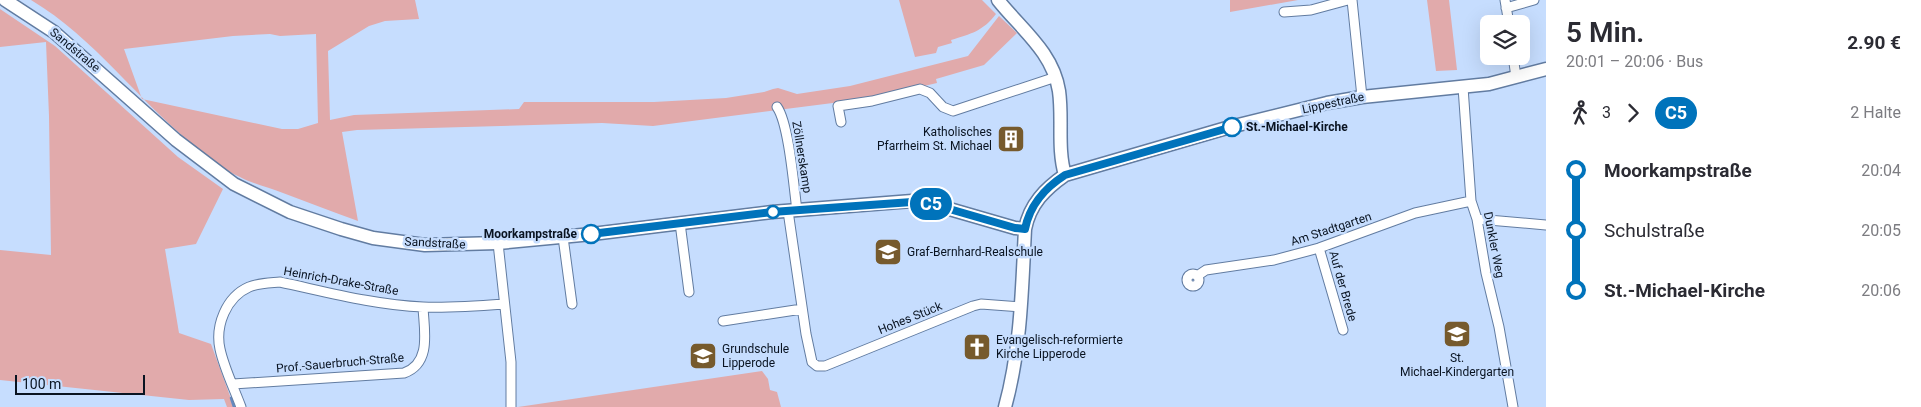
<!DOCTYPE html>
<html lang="de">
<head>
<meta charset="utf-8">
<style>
  :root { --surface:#fff; --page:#f7f7f7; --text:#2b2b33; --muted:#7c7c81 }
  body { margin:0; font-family:Roboto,sans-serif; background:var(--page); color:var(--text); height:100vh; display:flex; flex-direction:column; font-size:19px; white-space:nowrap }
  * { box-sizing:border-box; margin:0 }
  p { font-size:16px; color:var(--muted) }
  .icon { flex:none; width:28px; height:28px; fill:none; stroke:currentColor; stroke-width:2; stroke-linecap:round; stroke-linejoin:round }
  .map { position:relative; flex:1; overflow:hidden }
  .sheet { display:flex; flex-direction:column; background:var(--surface); width:375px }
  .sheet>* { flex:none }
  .badge { padding:0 10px; border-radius:16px; font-size:18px; line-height:32px }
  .fabs { position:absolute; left:1480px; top:15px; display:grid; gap:10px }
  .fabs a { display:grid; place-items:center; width:50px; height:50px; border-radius:8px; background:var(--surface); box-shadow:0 5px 20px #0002; font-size:25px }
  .scale { position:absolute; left:15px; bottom:12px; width:130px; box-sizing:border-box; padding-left:5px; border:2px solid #091321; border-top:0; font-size:14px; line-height:18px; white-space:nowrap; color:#091321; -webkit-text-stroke:4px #c6ddfe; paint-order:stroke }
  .map>.badge { position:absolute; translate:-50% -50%; box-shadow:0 0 0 2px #fff }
  .legs { display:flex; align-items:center; gap:8px; height:55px; padding:0 20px; font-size:16px }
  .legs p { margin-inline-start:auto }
  .overview { display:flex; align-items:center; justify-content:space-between; height:85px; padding:0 20px }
  h1 { font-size:28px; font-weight:600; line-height:38px }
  ul { padding:0 20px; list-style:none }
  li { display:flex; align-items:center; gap:18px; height:60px; font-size:19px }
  li i { display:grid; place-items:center; width:8px; height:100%; margin:0 6px; background:currentColor }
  li i::after { content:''; width:12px; height:12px; margin:-6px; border:4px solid; border-radius:50%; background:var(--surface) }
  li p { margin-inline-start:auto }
  li:first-child i { background:linear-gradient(#0000 50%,currentColor 0) }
  li:last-child i { background:linear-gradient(currentColor 50%,#0000 0) }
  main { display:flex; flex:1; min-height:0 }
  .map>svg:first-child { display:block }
  .green { fill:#e1aaab; fill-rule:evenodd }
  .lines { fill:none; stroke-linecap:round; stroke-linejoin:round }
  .stream { stroke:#648ac1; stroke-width:2.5 }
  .street-casing { stroke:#627ca1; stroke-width:11 }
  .secondary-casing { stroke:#627ca1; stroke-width:15 }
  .street { stroke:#fff; stroke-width:9 }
  .secondary { stroke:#fff; stroke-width:12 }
  .line-1-casing { stroke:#fff; stroke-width:11 }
  .line-1 { stroke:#0073bb; stroke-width:8 }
  .stop-1-dot { fill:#fff; stroke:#0073bb; stroke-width:2.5 }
  .labels { text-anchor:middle; stroke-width:5; stroke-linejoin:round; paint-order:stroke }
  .street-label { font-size:12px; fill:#091321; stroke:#c6ddfe }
  .stop-label { font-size:12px; font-weight:bold; fill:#091321; stroke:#c6ddfe; text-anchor:start }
  .poi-label { font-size:12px; fill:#091321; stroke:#c6ddfe; text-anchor:start }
</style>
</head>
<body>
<main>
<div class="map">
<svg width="1546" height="407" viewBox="0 0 1546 407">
  <rect width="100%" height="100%" fill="#c6ddfe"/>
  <path class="green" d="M31,0H415L419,19L385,21L369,26L328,51L330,120L354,115L519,109L524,102H654L726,98L764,92L773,89L778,88L797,94L850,86L968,56L999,16L1017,33L984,65L936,79L937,83L872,98L653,126L602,123L357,130L342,132L358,221C332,212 308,202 283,193C268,187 253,184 240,177C224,170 209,158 196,147C138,101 95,38 31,0ZM270,34L280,36L316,34L318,123L298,129H282L142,99L124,49L233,36Z
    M899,0H982L996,14C983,31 971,34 951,40L952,43L938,47L936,53L915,57Z
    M1230,0H1298L1230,12Z
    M1427,0H1449L1457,70L1436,71Z
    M0,9L55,46L178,157L223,189L196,244L165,249L179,333L211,344L234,407H227L224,399L189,400L0,380V250L51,255L49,116L46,42L0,47Z
    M762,371L768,379L770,390L777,392L781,407H518Z"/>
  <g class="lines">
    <path class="stream" d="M231,398L234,407"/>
    <g class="street-casing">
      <path id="street" d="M1352,0L1362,97
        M1505,0L1509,24
        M1506,8L1534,0
        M1284,12L1311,10L1348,0
        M1513,56L1516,77
        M1463,87L1471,201L1477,219L1486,273L1499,327L1513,407
        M777,107C789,124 794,188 797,211
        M841,122L838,106L872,101L920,89L930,93L943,107L953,111L1056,77
        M788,211L806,334L812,362L817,366H825L973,306L981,304L1021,307
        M1477,219L1546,225
        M680,223L689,292
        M563,237L572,304
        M498,243L511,362V407
        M1319,248L1343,330
        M1187 280a6 6 0 1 1 12 0a6 6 0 1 1-12 0Z
        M1197,276L1206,270L1274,260L1319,248L1415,213L1471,201
        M723,321L802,309
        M233,384L404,373C432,363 424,330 423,307
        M241,407C234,388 224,368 220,349C215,326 226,297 249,287C259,283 269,283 280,282C327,292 375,305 423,307C450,308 477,306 504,304"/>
    </g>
    <g class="secondary-casing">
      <path id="secondary" d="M5,0L54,32L176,140L234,184L290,212L341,229L373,238L425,245L498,243L592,234L772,212L912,201L939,206L1015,228L1025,229
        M998,0C1021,29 1053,52 1059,91C1063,119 1057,148 1065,175
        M1005,407C1021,349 1022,289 1025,229C1030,204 1045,189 1065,175L1230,127L1327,103L1362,97L1489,84L1546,69"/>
    </g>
    <use href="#street" class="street"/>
    <use href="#secondary" class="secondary"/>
  </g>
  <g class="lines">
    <g class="line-1-casing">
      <path id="line-1" d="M591,234L772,212L912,202L939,206L1015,228L1025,229C1030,204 1045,188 1065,175L1232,127"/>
    </g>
    <use href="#line-1" class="line-1"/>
  </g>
  <defs>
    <g id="building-square" transform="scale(1.4375)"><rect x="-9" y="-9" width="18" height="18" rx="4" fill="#765a2d" stroke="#c6ddfe"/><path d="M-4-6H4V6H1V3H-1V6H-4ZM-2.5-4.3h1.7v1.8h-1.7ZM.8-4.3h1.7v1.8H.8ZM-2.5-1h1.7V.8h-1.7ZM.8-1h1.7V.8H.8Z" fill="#fff"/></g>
    <g id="school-square" transform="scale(1.4375)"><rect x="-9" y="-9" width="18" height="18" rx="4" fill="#765a2d" stroke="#c6ddfe"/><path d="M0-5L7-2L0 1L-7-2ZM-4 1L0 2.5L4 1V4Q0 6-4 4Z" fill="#fff"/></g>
    <g id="church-square" transform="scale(1.4375)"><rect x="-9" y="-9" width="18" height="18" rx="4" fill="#765a2d" stroke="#c6ddfe"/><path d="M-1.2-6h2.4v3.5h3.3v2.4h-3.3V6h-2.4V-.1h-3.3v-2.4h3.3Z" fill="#fff"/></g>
  </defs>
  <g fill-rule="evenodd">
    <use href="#building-square" x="1011" y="139"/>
    <use href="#school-square" x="888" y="252"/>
    <use href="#school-square" x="1457" y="334"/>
    <use href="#church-square" x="977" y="347"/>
    <use href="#school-square" x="703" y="356"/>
  </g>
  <g class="stop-1-dot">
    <circle cx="1232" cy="127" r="9"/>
    <circle cx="773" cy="212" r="6"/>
    <circle cx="591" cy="234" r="9"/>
  </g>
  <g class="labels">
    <g class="street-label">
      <text transform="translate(75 50) rotate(40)" y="4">Sandstraße</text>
      <text transform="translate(1333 103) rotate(-12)" y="4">Lippestraße</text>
      <text transform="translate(802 157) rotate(81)" y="4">Zöllnerskamp</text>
      <text transform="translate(1331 229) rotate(-18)" y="4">Am Stadtgarten</text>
      <text transform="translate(435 243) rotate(3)" y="4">Sandstraße</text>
      <text transform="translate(1494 245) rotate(79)" y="4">Dunkler Weg</text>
      <text transform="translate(341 281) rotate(10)" y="4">Heinrich-Drake-Straße</text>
      <text transform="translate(1343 286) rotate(74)" y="4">Auf der Brede</text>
      <text transform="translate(910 318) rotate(-22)" y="4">Hohes Stück</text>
      <text transform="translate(340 363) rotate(-5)" y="4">Prof.-Sauerbruch-Straße</text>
    </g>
    <g class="stop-label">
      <text x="1246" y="131">St.-Michael-Kirche</text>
      <text x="577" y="238" text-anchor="end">Moorkampstraße</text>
    </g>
    <g class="poi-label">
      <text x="992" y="136" text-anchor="end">Katholisches<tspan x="992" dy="14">Pfarrheim St. Michael</tspan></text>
      <text x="907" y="256">Graf-Bernhard-Realschule</text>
      <text x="996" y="344">Evangelisch-reformierte<tspan x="996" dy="14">Kirche Lipperode</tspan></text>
      <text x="722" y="353">Grundschule<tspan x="722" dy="14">Lipperode</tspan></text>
      <text x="1457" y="362" text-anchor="middle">St.<tspan x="1457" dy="14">Michael-Kindergarten</tspan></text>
    </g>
  </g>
</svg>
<div class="fabs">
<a><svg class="icon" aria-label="layers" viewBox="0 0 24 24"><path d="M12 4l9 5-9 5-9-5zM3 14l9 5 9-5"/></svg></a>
</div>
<div class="scale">100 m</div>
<b class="badge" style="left:931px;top:204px;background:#0073bb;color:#fff">C5</b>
</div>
<section class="sheet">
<div class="overview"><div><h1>5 Min.</h1><p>20:01 – 20:06 · Bus</p></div><b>2.90 €</b></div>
<div class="legs"><svg class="icon" aria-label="walk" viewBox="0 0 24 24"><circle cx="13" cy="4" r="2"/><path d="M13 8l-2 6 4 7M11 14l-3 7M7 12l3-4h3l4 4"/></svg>3<svg class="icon" aria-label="forward" viewBox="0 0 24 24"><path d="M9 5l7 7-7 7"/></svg><b class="badge" style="background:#0073bb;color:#fff">C5</b><p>2 Halte</p></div>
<ul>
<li><i style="color:#0073bb"></i><b>Moorkampstraße</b><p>20:04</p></li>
<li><i style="color:#0073bb"></i><span>Schulstraße</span><p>20:05</p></li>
<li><i style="color:#0073bb"></i><b>St.-Michael-Kirche</b><p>20:06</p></li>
</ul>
</section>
</main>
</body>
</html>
